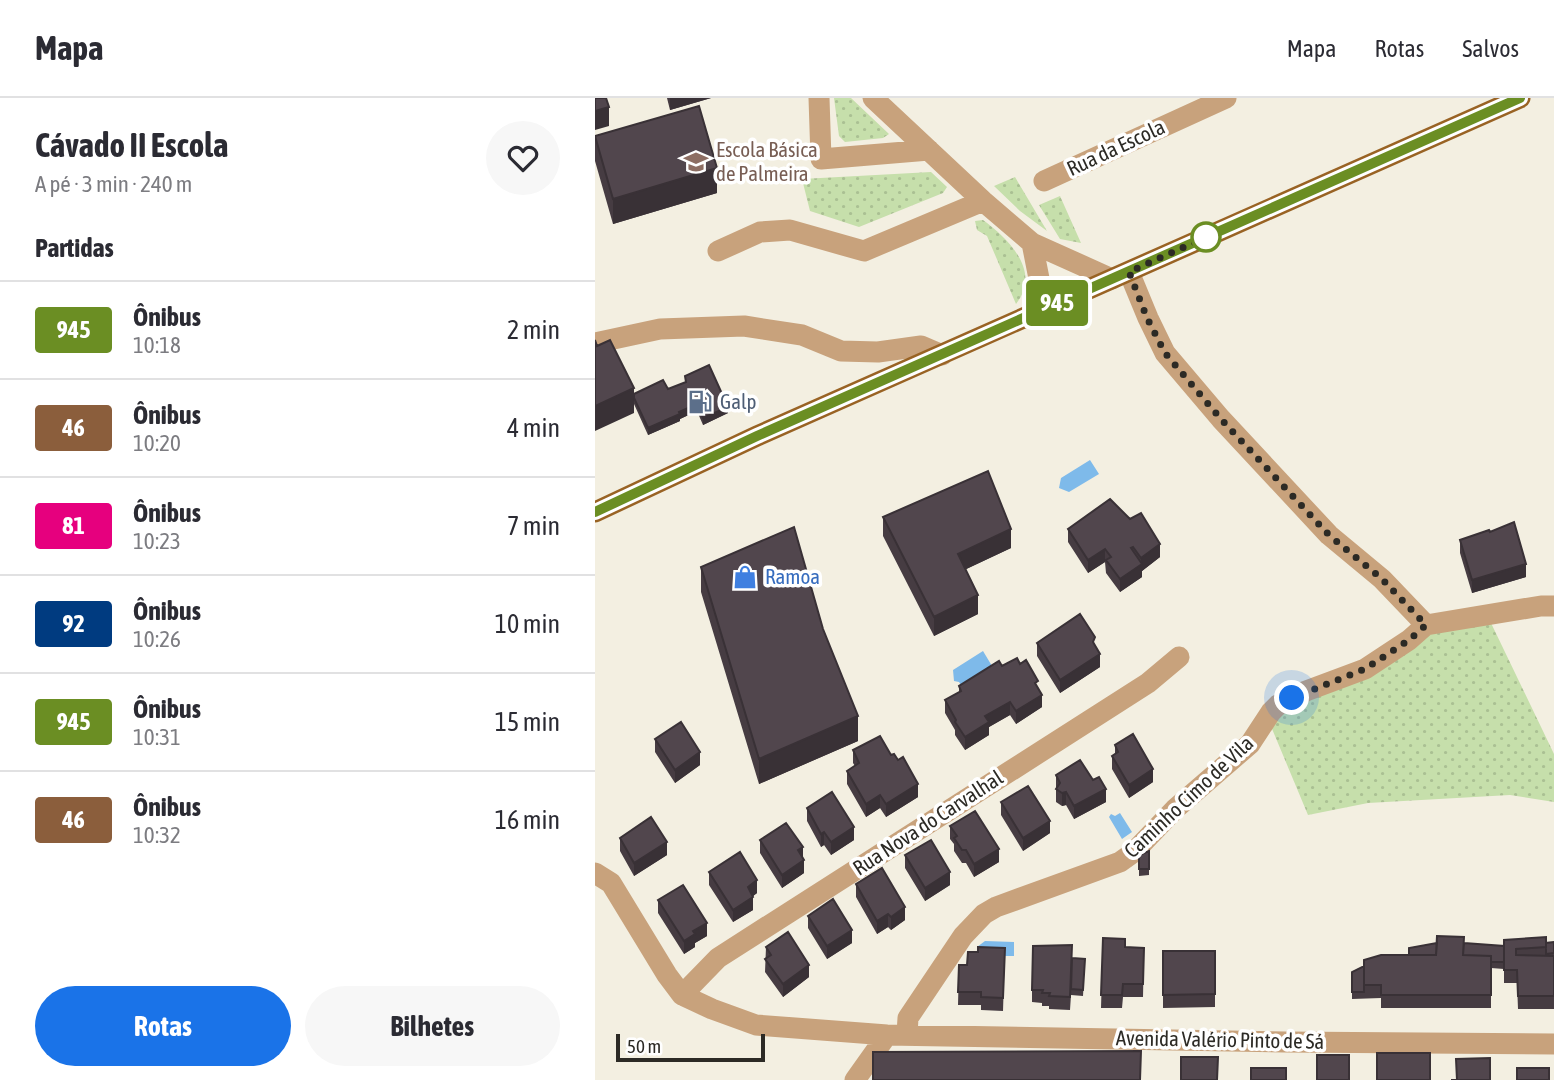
<!DOCTYPE html>
<html lang="pt">
<head>
<meta charset="utf-8">
<style>
  :root { --surface:#fff; --page:#f7f7f7; --text:#2b2b33; --muted:#7c7c81; --line:#e1e1e2; --accent:#1a73e8 }
  body { margin:0; font-family:"Asap Condensed",sans-serif; background:var(--page); color:var(--text); height:100vh; display:flex; flex-direction:column; font-size:26px; white-space:nowrap }
  * { box-sizing:border-box; margin:0 }
  p { font-size:23px; color:var(--muted) }
  .icon { flex:none; width:38px; height:38px; fill:none; stroke:currentColor; stroke-width:2; stroke-linecap:round; stroke-linejoin:round }
  .map { position:relative; flex:1; overflow:hidden }
  .details { display:flex; flex-direction:column; background:var(--surface); width:595px }
  .details>* { flex:none }
  .badge { padding:0 14px; border-radius:5px; font-size:24px; line-height:46px }
  .scale { position:absolute; left:21px; bottom:18px; width:149px; box-sizing:border-box; padding-left:7px; border:4px solid #2c2a25; border-top:0; font-size:19px; line-height:24px; white-space:nowrap; color:#2c2a25; -webkit-text-stroke:5px #fff; paint-order:stroke }
  .you { position:absolute; width:35px; height:35px; margin:-18px; border:5px solid #fff; border-radius:50%; background:#1a73e8; box-shadow:0 0 0 10px #1a73e833 }
  .map>.badge { position:absolute; translate:-50% -50%; box-shadow:0 0 0 4px #fff }
  h2 { padding:0 35px; font-size:26px; line-height:63px }
  .round { display:grid; place-items:center; flex:none; width:74px; height:74px; border-radius:37px; background:var(--page) }
  .head { display:flex; align-items:center; justify-content:space-between; height:119px; padding:0 35px }
  h1 { font-size:33px; font-weight:700; line-height:52px }
  .primary-button { display:flex; gap:14px; margin-top:auto; padding:14px 35px }
  .primary-button a { flex:1; height:80px; border-radius:42px; background:var(--accent); color:#fff; font-size:28px; font-weight:700; line-height:80px; text-align:center }
  .primary-button a+a { background:var(--page); color:var(--text) }
  ul { padding:0; list-style:none }
  li { display:flex; align-items:center; gap:21px; height:98px; padding:0 35px; border-top:2px solid var(--line) }
  li div { flex:1 }
  li b { display:block; font-size:26px }
  li em { font-style:normal }
  li .badge { min-width:77px; font-weight:700; text-align:center }
  header { display:flex; align-items:center; gap:42px; box-sizing:border-box; height:98px; padding:0 35px; background:var(--surface); border-bottom:2px solid var(--line) }
  header strong { font-size:33px }
  nav { display:flex; gap:38px; margin-inline-start:auto; font-size:24px }
  main { display:flex; flex:1; min-height:0 }
  .map>svg:first-child { display:block }
  .grass { fill:url(#grass-dots) }
  .water { fill:#7ebaea }
  .lines { fill:none; stroke-linecap:round; stroke-linejoin:round }
  .street { stroke:#c8a27c; stroke-width:21 }
  .primary { stroke:#996324; stroke-width:21 }
  .wall { fill:#463c42 }
  .shaded-wall { fill:#393136 }
  .building { fill:#51464d; stroke:#393136; stroke-width:2 }
  .line-casing { stroke:#fff; stroke-width:16 }
  .line { stroke:#6b8e23; stroke-width:10 }
  .walk { stroke:#2c2a25; stroke-width:7; stroke-dasharray:0 12.6 }
  .stop-dot { fill:#fff; stroke:#6b8e23; stroke-width:3.5 }
  .labels { text-anchor:middle; stroke-width:7; stroke-linejoin:round; paint-order:stroke }
  .street-label { font-size:21px; fill:#2c2a25; stroke:#fff }
  .education-label { font-size:21px; fill:#785e54; stroke:#fff; text-anchor:start }
  .service-label { font-size:21px; fill:#4e5e75; stroke:#fff; text-anchor:start }
  .shop-label { font-size:21px; fill:#366cbe; stroke:#fff; text-anchor:start }
</style>
</head>
<body>
<header>
<strong>Mapa</strong>
<nav><a>Mapa</a><a>Rotas</a><a>Salvos</a></nav>
</header>
<main>
<section class="details">
<div class="head"><div><h1>Cávado II Escola</h1><p>A pé · 3 min · 240 m</p></div><a class="round"><svg class="icon" aria-label="heart" viewBox="0 0 24 24"><path d="M12 20l-8-8c-3-5 5-10 8-4 3-6 11-1 8 4z"/></svg></a></div>
<h2>Partidas</h2>
<ul>
<li><span class="badge" style="background:#6b8e23;color:#fff">945</span><div><b>Ônibus</b><p>10:18</p></div><em>2 min</em></li>
<li><span class="badge" style="background:#8b5e3c;color:#fff">46</span><div><b>Ônibus</b><p>10:20</p></div><em>4 min</em></li>
<li><span class="badge" style="background:#e6007e;color:#fff">81</span><div><b>Ônibus</b><p>10:23</p></div><em>7 min</em></li>
<li><span class="badge" style="background:#003b80;color:#fff">92</span><div><b>Ônibus</b><p>10:26</p></div><em>10 min</em></li>
<li><span class="badge" style="background:#6b8e23;color:#fff">945</span><div><b>Ônibus</b><p>10:31</p></div><em>15 min</em></li>
<li><span class="badge" style="background:#8b5e3c;color:#fff">46</span><div><b>Ônibus</b><p>10:32</p></div><em>16 min</em></li>
</ul>
<div class="primary-button"><a>Rotas</a><a>Bilhetes</a></div>
</section>
<div class="map">
<svg width="959" height="982" viewBox="0 0 959 982">
  <defs>
    <pattern id="grass-dots" width="8" height="8" patternUnits="userSpaceOnUse" patternTransform="scale(1.75)"><rect width="8" height="8" fill="#c6dfab"/><path d="M2 2h.1M6 6h.1" fill="none" stroke="#aac093" stroke-width="1.8" stroke-linecap="round"/></pattern>
  </defs>
  <rect width="100%" height="100%" fill="#f3efe1"/>
  <path class="grass" d="M239,0H256L294,36L288,40L250,44L244,38Z
    M336,74L352,89L348,95L264,129L215,113L207,81Z
    M420,79L452,133L425,113L399,88Z
    M465,98L486,145L465,141L444,107Z
    M388,122C414,141 447,174 421,206L392,138L382,132L380,123Z
    M896,525L959,656V704L915,697L773,705L713,717L675,626L680,617L827,537Z"/>
  <path class="water" d="M495,362L504,376L474,394L464,390L466,380Z
    M388,553L397,568L366,587L364,584L359,583L358,572Z
    M525,715L537,734L527,741L514,719L516,716L520,718Z
    M390,843L419,844V858H388L382,849Z"/>
  <g class="lines">
    <path class="street" d="M224,0L226,61L334,52
      M278,0L388,103L437,145L517,181
      M449,83L631,0
      M437,145L450,211
      M123,153L165,134L195,132L269,153L388,103
      M534,174L553,220L570,255L626,321L734,437L787,481L831,527
      M0,245L65,231L149,228L207,237L246,253L283,254L326,248L347,257
      M831,527L946,508H959
      M0,775L16,785L72,877L87,897L117,911L161,927L292,937L690,944L959,946
      M87,897L123,860L553,585L584,559
      M312,936L313,920L368,838L389,816L401,809L525,764L539,754L580,711L655,646L676,614L683,607L711,593L770,571L814,542L831,527
      M260,982L292,937"/>
    <path class="primary" d="M0,414L162,338L925,0"/>
  </g>
  <path class="wall" d="M72,0H116L75,12Z
    M0,38L122,95L18,126L0,63Z
    M2,248L39,296L73,291L90,285V278L133,315L108,327L102,313L85,321V323L53,337L39,306V315Z
    M515,401L565,459L547,473V479L525,494L511,475L510,464L493,475L473,444V431Z
    M288,419L416,450L371,471L383,516L339,538L288,438Z
    M865,442L931,479L877,495L865,455Z
    M106,469L228,531L263,643L164,686L106,494Z
    M442,545L500,548L505,569L465,595L442,558Z
    M407,568L443,591L447,609L421,626L415,617L394,629V637L370,652L360,637V632L350,615V602L364,594V588Z
    M60,641L105,667L80,685L60,654Z
    M520,647L558,684L534,700L517,671V658L520,656Z
    M258,652L323,699L291,719L285,710L271,719L252,686V673L260,668L258,665Z
    M461,677L511,704L479,721L471,707L467,708L461,704Z
    M406,704L455,735L428,753L406,717Z
    M212,710L259,742L236,757L229,747L226,749L212,723Z
    M355,728L404,764L379,779L371,765H367L359,753V746L355,741Z
    M25,740L72,757L39,778L25,753Z
    M165,742L208,759L209,775L187,790L165,755Z
    M554,753V777L544,778V757Z
    M310,757L355,787L330,803L310,770Z
    M114,774L162,795L158,798V812L138,824L114,787Z
    M261,786L310,822L296,832L293,829L282,836L261,799Z
    M63,802L112,838L100,845V849L89,856L63,815Z
    M213,818L257,845L232,861L213,830Z
    M951,839V852L959,844V911H923L922,885H909V871L896,870V910H786V900L757,901V874L814,857L869,845L909,848Z
    M508,840L530,849L549,850L548,899H528L527,910H506Z
    M171,849L214,879L188,899L170,874Z
    M410,850L408,913L386,912V907H363L364,867H372L383,854Z
    M568,853H620V909L568,910Z
    M477,860L490,861L488,898L476,897L475,912L454,911V908H447V905L437,904V892Z"/>
  <path class="shaded-wall" d="M75,0H116L75,12Z
    M14,9V28L0,32V13Z
    M122,70V95L18,126V101Z
    M39,290V315L0,333V308Z
    M102,306V313L85,321V323L53,337V330Z
    M133,309V315L108,327V320Z
    M416,431V450L363,475V456Z
    M565,446V459L547,473V479L525,494V481L546,466V460Z
    M510,451V464L493,475V462Z
    M931,466V479L877,495V482Z
    M383,497V516L339,538V519Z
    M505,556V569L465,595V582Z
    M447,597V609L421,626V613Z
    M415,604V617L394,629V637L370,652V639L390,618Z
    M263,618V643L164,686V661Z
    M105,654V667L80,685V672Z
    M558,671V684L534,700V687Z
    M323,686V699L291,719V706Z
    M511,691V704L479,721V708Z
    M471,694V707L467,708V695Z
    M285,697V710L271,719V706Z
    M455,723V735L428,753V740Z
    M259,729V742L236,757V744Z
    M229,734V747L226,749V736Z
    M72,744V757L39,778V765Z
    M208,749V762L203,752Z
    M404,751V764L379,779V766Z
    M209,762V775L187,790V777Z
    M355,774V787L330,803V790Z
    M162,782V795L153,802V789Z
    M158,799V812L138,824V812Z
    M310,809V822L296,832V819Z
    M293,816V829L282,836V823Z
    M112,825V838L100,845V849L89,856V843L98,833Z
    M257,832V845L232,861V848Z
    M214,867V879L188,899V886Z"/>
  <path class="building" d="M0,0H11L14,9L0,13Z
    M104,8L122,70L18,101L0,38Z
    M0,242L2,248L15,242L39,290L0,308Z
    M114,267L133,309L108,320L102,306L84,314L85,316L53,330L39,300V296L68,282L73,291L91,284L90,278Z
    M393,373L416,431L363,456L383,497L339,519L288,419Z
    M515,401L535,421L546,415L565,446L546,460L538,449L536,450L547,466L525,481L511,462L516,459L510,451L493,462L473,431Z
    M919,424L931,466L877,482L865,442L894,432L895,434Z
    M199,429L228,531L263,618L164,661L106,469Z
    M485,516L500,539L498,544L505,556L465,582L442,545Z
    M422,560L425,566L431,562L443,583L440,585L447,597L421,613L415,604L390,618L394,624L370,639L360,624L361,622L350,602L366,593L364,588L404,563L407,568Z
    M86,624L105,654L80,672L60,641Z
    M538,636L558,671L534,687L517,658L523,654L520,647Z
    M285,638L296,657L299,656L303,662L308,659L323,686L291,706L285,697L271,706L252,673L264,665L258,652Z
    M485,662L498,682L504,679L511,691L479,708L471,694L467,695L461,691L465,685L461,677Z
    M433,688L455,723L428,740L406,704Z
    M237,694L259,729L236,744L229,734L226,736L212,710Z
    M380,713L404,751L379,766L371,752H367L359,740L362,738L355,728Z
    M56,719L72,744L39,765L25,740Z
    M191,725L208,749L203,752L209,762L187,777L165,742Z
    M336,742L355,774L330,790L310,757Z
    M554,753V771H544V757Z
    M145,754L162,782L153,789L158,799L138,812L114,774Z
    M287,770L310,809L296,819L293,816L282,823L261,786Z
    M88,787L112,825L98,833L100,836L89,843L63,802Z
    M238,801L257,832L232,848L213,818Z
    M193,834L214,867L188,886L170,861L176,857L171,849Z
    M842,838L869,839L868,857L896,858V897H786V887H769V862L786,857H841Z
    M951,839V849L921,851V857L959,858V898H923L922,872H909V842Z
    M508,840L530,841V849L549,850L548,886H528L527,897H506Z
    M959,844V855L951,856V845Z
    M842,845L841,857H814V850Z
    M869,845L909,848V864H896V858L868,857Z
    M477,847L475,899L454,898L455,895H447L448,892H437L438,848Z
    M383,849L410,850L408,900L386,899V894H363L364,867H372L373,854H383Z
    M568,853H620V896L568,897Z
    M477,860L490,861L488,892L476,891Z
    M769,868V894H757V874Z
    M546,953L545,982H278V954Z
    M782,955H835V982H782Z
    M722,957H754V982H722Z
    M586,959H623L622,982H586Z
    M895,960V982H856H862L861,961Z
    M656,970H691V982H656Z
    M922,970H954V982H922Z"/>
  <g class="lines">
    <g class="line-casing">
      <path id="line" d="M0,414L162,338L925,0"/>
    </g>
    <use href="#line" class="line"/>
    <path class="walk" d="M611,139L534,174L552,220L570,255L626,321L734,437L787,481L831,527L814,542L770,571L697,600"/>
  </g>
  <defs>
    <g id="school-bare" transform="scale(1.89)"><path d="M0-5L7-2L0 1L-7-2ZM-4 1L0 2.5L4 1V4Q0 6-4 4Z" fill="#8d6e63" stroke="#fff" stroke-width="2.5" paint-order="stroke"/></g>
    <g id="fuel-bare" transform="scale(1.89)"><path d="M-5.5-6h7V0h2V4h1.3V-2.5L3-4.5l.8-.8L6-3V5H2.5V1h-1V6h-7ZM-4.2-4.7v3.2H.2V-4.7Z" fill="#5c6f8a" stroke="#fff" stroke-width="2.5" paint-order="stroke"/></g>
    <g id="shop-bare" transform="scale(1.89)"><path d="M-5-2.5h2.3a2.7 3.5 0 0 1 5.4 0H5L5.5 6h-11ZM-1.5-2.5h3a1.5 2.3 0 0 0-3 0Z" fill="#3f7fe0" stroke="#fff" stroke-width="2.5" paint-order="stroke"/></g>
  </defs>
  <g fill-rule="evenodd">
    <use href="#school-bare" x="101" y="64"/>
    <use href="#fuel-bare" x="105" y="304"/>
    <use href="#shop-bare" x="150" y="479"/>
  </g>
  <circle class="stop-dot" cx="611" cy="139" r="14"/>
  <g class="labels">
    <g class="street-label">
      <text transform="translate(521 50) rotate(-25)" y="7">Rua da Escola</text>
      <text transform="translate(594 699) rotate(-43)" y="7">Caminho Cimo de Vila</text>
      <text transform="translate(333 725) rotate(-33)" y="7">Rua Nova do Carvalhal</text>
      <text transform="translate(625 942) rotate(1)" y="7">Avenida Valério Pinto de Sá</text>
    </g>
    <g class="education-label">
      <text x="121" y="59">Escola Básica<tspan x="121" dy="24">de Palmeira</tspan></text>
    </g>
    <g class="service-label">
      <text x="125" y="311">Galp</text>
    </g>
    <g class="shop-label">
      <text x="170" y="486">Ramoa</text>
    </g>
  </g>
</svg>
<div class="scale">50 m</div>
<div class="you" style="left:697px;top:600px"></div>
<b class="badge" style="left:462px;top:205px;background:#6b8e23;color:#fff">945</b>
</div>
</main>
</body>
</html>
